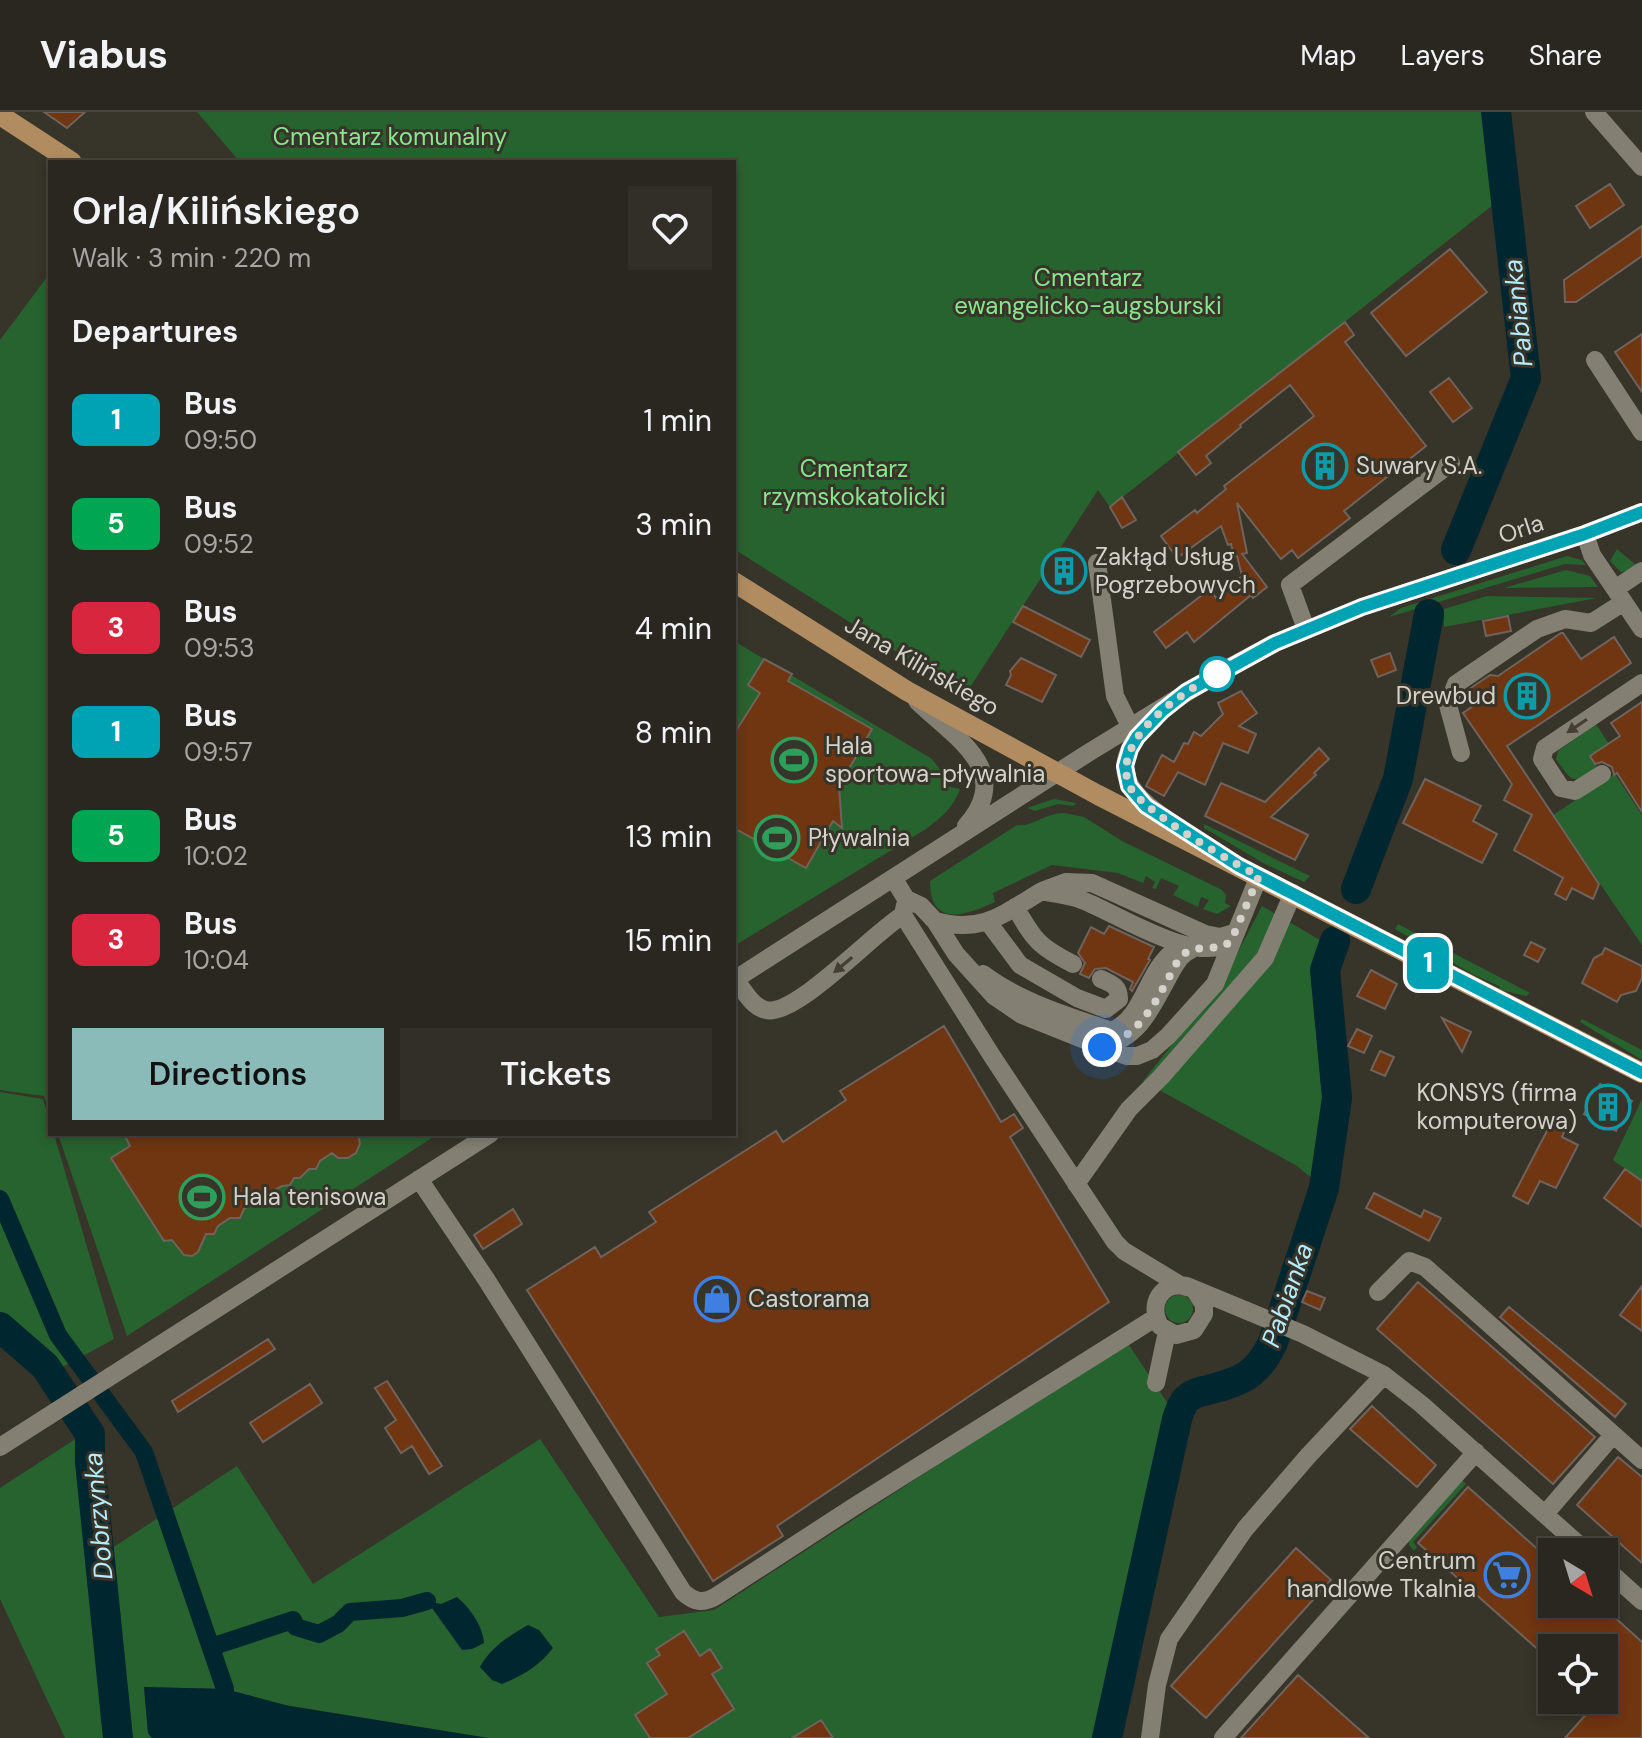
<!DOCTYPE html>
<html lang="en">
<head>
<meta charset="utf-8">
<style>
  :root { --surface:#29271f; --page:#312f28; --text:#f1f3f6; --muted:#a5a5a4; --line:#45443d; --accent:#8bbbb9 }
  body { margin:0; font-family:"DM Sans",sans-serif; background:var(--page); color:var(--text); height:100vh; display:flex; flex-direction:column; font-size:30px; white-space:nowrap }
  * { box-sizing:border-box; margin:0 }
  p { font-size:26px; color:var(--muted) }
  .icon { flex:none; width:44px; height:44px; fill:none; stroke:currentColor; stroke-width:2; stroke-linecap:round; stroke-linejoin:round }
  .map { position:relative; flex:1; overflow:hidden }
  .panel { position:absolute; left:48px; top:48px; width:688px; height:976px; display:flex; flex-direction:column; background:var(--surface); border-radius:0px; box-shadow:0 4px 12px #0003,0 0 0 2px var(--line) }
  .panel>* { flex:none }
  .badge { padding:0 16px; border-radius:12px; font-size:28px; line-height:52px }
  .needle { width:52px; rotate:142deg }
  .buttons { position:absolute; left:1538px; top:1426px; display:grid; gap:16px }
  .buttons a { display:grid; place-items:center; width:80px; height:80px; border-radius:0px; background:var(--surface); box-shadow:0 4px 12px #0003,0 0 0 2px var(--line); font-size:40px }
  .you { position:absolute; width:40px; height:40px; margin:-20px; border:6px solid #fff; border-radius:50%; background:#1a73e8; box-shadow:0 0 0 12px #1a73e833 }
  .map>.badge { position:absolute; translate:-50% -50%; box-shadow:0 0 0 4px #fff }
  h2 { padding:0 24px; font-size:30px; line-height:72px }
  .round { display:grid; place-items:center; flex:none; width:84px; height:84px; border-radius:0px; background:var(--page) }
  .headline { display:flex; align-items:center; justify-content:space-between; height:136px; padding:0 24px }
  h1 { font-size:38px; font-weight:600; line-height:60px }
  .primary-button { display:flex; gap:16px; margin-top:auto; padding:16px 24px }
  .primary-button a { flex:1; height:92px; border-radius:0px; background:var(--accent); color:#111; font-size:32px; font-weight:600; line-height:92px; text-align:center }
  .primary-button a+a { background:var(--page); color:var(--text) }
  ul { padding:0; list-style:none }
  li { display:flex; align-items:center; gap:24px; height:104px; padding:0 24px }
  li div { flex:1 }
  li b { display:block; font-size:30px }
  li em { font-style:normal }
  li .badge { min-width:88px; font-weight:700; text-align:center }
  header { display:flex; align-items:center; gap:48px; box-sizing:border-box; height:112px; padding:0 40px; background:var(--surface); border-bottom:2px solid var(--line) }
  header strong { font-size:38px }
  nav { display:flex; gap:44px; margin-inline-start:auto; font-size:28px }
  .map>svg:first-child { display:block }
  .green { fill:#27632e }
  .water { fill:#002630 }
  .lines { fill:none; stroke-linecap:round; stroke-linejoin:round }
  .canal { stroke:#002630; stroke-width:18 }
  .river { stroke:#002630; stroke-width:30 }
  .building { fill:#703511; stroke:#6f635d; stroke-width:2 }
  .minor { stroke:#847f73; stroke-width:18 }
  .major { stroke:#b08c60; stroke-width:20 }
  .oneway { fill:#433f34 }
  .line-casing { stroke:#fff; stroke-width:18 }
  .line { stroke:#00a3b4; stroke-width:12 }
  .walk { stroke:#d4d2cb; stroke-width:8; stroke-dasharray:0 14.4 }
  .stop-dot { fill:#fff; stroke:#00a3b4; stroke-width:4 }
  .labels { text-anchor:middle; stroke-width:6; stroke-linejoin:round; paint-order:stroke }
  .park-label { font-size:24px; fill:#88e68f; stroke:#373429 }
  .poi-label { font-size:24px; fill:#d4d2cb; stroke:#373429; text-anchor:start }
  .street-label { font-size:24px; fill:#d4d2cb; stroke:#373429 }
  .water-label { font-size:26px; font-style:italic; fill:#b5ebfc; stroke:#373429 }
</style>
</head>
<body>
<header>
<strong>Viabus</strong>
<nav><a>Map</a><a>Layers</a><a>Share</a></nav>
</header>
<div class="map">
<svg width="1642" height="1626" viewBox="0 0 1642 1626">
  <rect width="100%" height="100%" fill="#373429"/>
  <path class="green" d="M197,0H1489L1498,89L1110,395L1098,378L965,583L734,437V50H240Z
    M50,161V1000L44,984L0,978V228Z
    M1617,437L1636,453L1627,459L1621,460L1610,449Z
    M1567,444L1582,448L1586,453L1565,452L1389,505L1401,496Z
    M1566,458L1590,464L1598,475L1504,476Z
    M1487,484L1597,486L1444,515V497Z
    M734,529L932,647L941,659L946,674L960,677C953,696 942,705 926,717L734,834Z
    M1596,612L1609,632L1590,644L1597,655C1573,672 1573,672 1556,647L1558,639Z
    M1615,662L1642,703V833L1553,703Z
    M1054,687L1076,691L1073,694L1058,692L1035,699L1027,696Z
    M1064,701L1084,705L1122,729L1222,778L1226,783L1225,791L1231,794L1217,802L1203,797L1209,788L1201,785L1198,795L1173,783L1179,774L1161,766L1156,777L1152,776L1155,770L1146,764L1143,771L1118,761L1052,753L993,781L995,790C967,803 930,817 930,769L1017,713C1034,715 1044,701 1064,701Z
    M1204,712L1310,764L1304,770L1265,752L1204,716Z
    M1262,794L1332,835L1325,858L1337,986L1324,1076L1297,1054L1143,969L1222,870Z
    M1398,812L1530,881L1526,884L1501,878L1499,874L1472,862L1395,817Z
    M1582,907L1642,938V948L1580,910Z
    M0,980L43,987L50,1010V1022H54L114,1227L61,1256L0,1201Z
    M1642,987V1069L1613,1048Z
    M58,1022H438L127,1224Z
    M1165 1197a14 14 0 1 1 28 0a14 14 0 1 1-28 0Z
    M1127,1230L1178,1307L1108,1626H488L285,1593L225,1577L144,1575L148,1621L152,1626H65L0,1487V1376L80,1324L113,1582L100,1444L237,1354L313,1472L540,1327L659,1505L714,1498Z
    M1462,1368L1466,1372L1413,1430L1417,1435L1414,1439L1409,1433V1427Z"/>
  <path class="water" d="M457,1485C470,1496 483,1514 484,1531L472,1537L462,1538L427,1489L441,1492Z
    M528,1513L539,1518L553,1536C539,1554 524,1563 502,1572L492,1568L480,1555C491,1535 509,1524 528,1513Z
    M144,1575L225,1577L289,1594L488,1626H152L148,1621Z"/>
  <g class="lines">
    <path class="canal" d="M0,1087L58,1223L144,1340L225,1577
      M211,1535L293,1508L296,1515L319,1522L338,1512L350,1500L402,1496L427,1489"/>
    <path class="river" d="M1456,438L1526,266L1496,0
      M1356,777L1398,667L1429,502
      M0,1215L45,1254L90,1322V1350L118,1626
      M1107,1626L1177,1307C1179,1302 1181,1294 1185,1289C1190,1282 1200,1280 1208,1278C1242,1269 1258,1263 1273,1230L1324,1076L1337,986L1325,858L1335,829"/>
  </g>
  <path class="building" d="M44,0H85L67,16Z
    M1610,72L1624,93L1590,116L1576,94Z
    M1642,114V144L1576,190H1565L1564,168Z
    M1450,137L1487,180L1406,244L1371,201Z
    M1345,210L1354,223L1345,230L1426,334L1344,399L1350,406L1298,446L1292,438L1281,447L1237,391L1247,441L1242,442L1267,475L1253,486L1251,483L1194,530L1187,520L1166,536L1154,520L1210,477L1216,486L1242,464L1237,444H1234L1231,432L1228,433L1221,414L1177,446L1161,424L1195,398L1197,401L1226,377L1224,374L1314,304L1290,273L1240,313L1241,315L1206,344L1211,351L1196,363L1178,340Z
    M1642,222V280L1615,240Z
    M1449,266L1472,296L1453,310L1430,280Z
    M1122,385L1136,408L1122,416L1110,395Z
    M1056,440L1084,458L1071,478L1046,461V456Z
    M1023,494L1090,528L1081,545L1013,510Z
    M1508,504L1511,519L1486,524L1483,509Z
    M1561,521H1563L1581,547L1614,525L1631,551L1507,634L1599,772L1593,787L1572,776L1566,788L1555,782L1563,766L1514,738L1532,703L1504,688L1512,672L1463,601L1477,591L1468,578L1490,563L1498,564Z
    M1390,541L1396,558L1378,565L1371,548Z
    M1021,546L1056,563L1042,590L1006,573L1011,563L1010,559Z
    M764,547L792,562L788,569L872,617L839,674L842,716L833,709L806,756L734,716V622L760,581L748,573Z
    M1241,579L1257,601L1239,614L1256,622L1248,641L1223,631L1205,673L1178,660L1164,684L1146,674L1162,643L1174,650L1184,631L1188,632L1194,620L1201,624L1223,602L1218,591Z
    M1642,590V700L1617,661L1614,663L1612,655L1602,650L1595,652L1590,644L1620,624L1611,611Z
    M1319,636L1329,647L1314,661L1316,663L1271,705L1308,723L1295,748L1205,704L1221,671L1265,690Z
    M1425,667L1481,694L1473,709L1497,722L1482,751L1403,711Z
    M1109,814L1154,835L1148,847L1150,848L1132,879L1130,877L1133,870L1106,856L1095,857L1089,866L1080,862L1085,851L1078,841L1091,815L1104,822Z
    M1531,830L1545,837L1538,850L1524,843Z
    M1605,836L1642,854V866L1636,879L1621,883L1617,890L1582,871L1594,846L1602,842Z
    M1371,858L1397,872L1385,897L1357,884Z
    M1442,906L1471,920L1462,940Z
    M944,914L1001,1010L1014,1002L1023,1016L1010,1025L1109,1190L777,1414L783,1424L713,1469L527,1178L595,1135L601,1145L656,1110L649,1100L776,1019L783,1030L846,988L840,979Z
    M1357,917L1372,924L1364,941L1348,934Z
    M1380,939L1394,945L1385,964L1371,958Z
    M1600,972L1632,989L1616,1019L1584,1002Z
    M1553,1014L1564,1020L1562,1025L1578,1033L1556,1076L1540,1069L1528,1092L1513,1084L1548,1017Z
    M124,1022H358L360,1032L356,1041L348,1046H338L332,1041L320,1049L316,1057H309L300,1066H294L290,1073L282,1074L269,1081L265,1089L256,1090L244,1097L240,1106H230L218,1114L214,1122H206L198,1140L192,1144L184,1143L172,1128L164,1129L111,1046L130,1034Z
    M1625,1057L1642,1069V1115L1604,1086Z
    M1374,1081L1421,1105L1424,1098L1441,1106L1429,1129L1366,1096Z
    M513,1097L522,1112L483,1137L474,1123Z
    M1418,1170L1595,1325L1553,1372L1377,1217Z
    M1642,1174V1219L1620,1203Z
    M1307,1179L1325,1186L1320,1198L1302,1190Z
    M1509,1195L1626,1292L1615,1305L1500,1205Z
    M268,1227L275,1237L178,1300L172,1289Z
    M387,1269L442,1354L429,1362L412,1334L401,1341L385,1316L396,1308L375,1276Z
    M310,1272L322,1291L263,1330L250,1311Z
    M1372,1294L1436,1353L1417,1375L1350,1317Z
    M1618,1345L1642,1365V1451L1577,1393Z
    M1468,1375L1552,1450V1492H1600L1642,1530V1626H1565L1599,1588H1604V1536H1552V1550L1418,1431Z
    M1296,1436L1331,1468L1206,1606L1171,1574Z
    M684,1519L700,1544L710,1537L722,1556L712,1562L734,1597L688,1626H650L635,1603L667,1582L647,1551L660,1543L656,1537Z
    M1298,1563L1369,1626H1241Z
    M821,1608L833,1626H792Z"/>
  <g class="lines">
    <path class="minor" d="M1594,0L1642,55
      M1595,248L1642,320
      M1585,422L1592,443L1642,517
      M1097,451L1115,584L1130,614
      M1615,477L1642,459
      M1306,517L1290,473L1451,351
      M917,589C955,626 1015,658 966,714
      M1153,608C1099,658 1132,685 1180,716
      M1461,641L1448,593L1456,572L1537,517L1565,507L1591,511L1624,490
      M1602,662L1575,679L1561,676L1542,647L1545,636L1642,571
      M894,767L906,787L921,794L935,809L956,842L994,884L1022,903L1102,935L1127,944H1137L1152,938L1168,924L1215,872L1259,764
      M1042,779L1066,770L1092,771L1205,822L1220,825L1230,822
      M1015,795C1035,829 1038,834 1073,852
      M903,803L992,944L1115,1130L1124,1139L1180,1173L1194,1177L1204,1193V1202L1194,1218L1176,1223L1160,1214C1148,1192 1161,1169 1187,1174L1303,1222L1384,1263L1421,1292L1587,1440
      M935,809C982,822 1003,802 1042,779C1054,782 1067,783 1079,787C1114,799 1197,856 1231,829
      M988,810L1020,853L1077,886L1106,897L1119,887C1119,874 1112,872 1101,867
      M983,862C1020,890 1068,904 1112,919C1148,903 1146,850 1184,833
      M735,867C743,877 752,895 766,898C796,905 874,820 903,803L905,793
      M734,868L1088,641L1217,562L1275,531L1362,495L1585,422L1642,400
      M1102,935C1142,924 1152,894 1171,860C1177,850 1181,842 1192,837
      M419,1067L486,1167L683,1480C695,1491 704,1492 718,1483L855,1394L1155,1206
      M1076,1072L1129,997L1161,965L1265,846L1293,781
      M1378,1180L1409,1149L1425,1155L1642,1348
      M1156,1271L1167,1220
      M0,1335L490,1022
      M1545,1402L1613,1323
      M1604,1455L1642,1489
      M1150,1626L1157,1573L1169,1527L1245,1417L1308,1344L1384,1263
      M1223,1626L1476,1340"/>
    <path class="major" d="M0,3L72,50
      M734,470L907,579L1098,683L1642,961"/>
  </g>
  <defs><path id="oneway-solid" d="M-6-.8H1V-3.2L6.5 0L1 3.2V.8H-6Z" transform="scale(2)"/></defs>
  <g class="oneway">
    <use href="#oneway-solid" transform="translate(1577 614) rotate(146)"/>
    <use href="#oneway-solid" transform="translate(843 853) rotate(140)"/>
  </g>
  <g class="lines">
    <g class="line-casing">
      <path id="line" d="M1642,400L1585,422L1362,495L1275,531L1186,580L1162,599L1137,625L1130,637L1125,654L1129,674L1146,694L1239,754L1642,961"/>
    </g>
    <use href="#line" class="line"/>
    <path class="walk" d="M1102,935C1144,923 1159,882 1180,845C1198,829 1215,842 1231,829L1259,764C1233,751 1138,697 1129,673C1111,626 1183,580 1217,562"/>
  </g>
  <defs>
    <g id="building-ring" transform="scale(2.3)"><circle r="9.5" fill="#373429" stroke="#0f9aa8" stroke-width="1.5"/><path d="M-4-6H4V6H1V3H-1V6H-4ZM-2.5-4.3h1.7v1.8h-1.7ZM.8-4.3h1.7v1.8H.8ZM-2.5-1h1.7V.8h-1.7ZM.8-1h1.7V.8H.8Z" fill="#0f9aa8"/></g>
    <g id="stadium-ring" transform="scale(2.3)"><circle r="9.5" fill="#373429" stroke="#2e9e5b" stroke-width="1.5"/><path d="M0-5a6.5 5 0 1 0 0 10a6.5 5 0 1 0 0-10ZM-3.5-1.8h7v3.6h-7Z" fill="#2e9e5b"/></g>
    <g id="shop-ring" transform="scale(2.3)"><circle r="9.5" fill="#373429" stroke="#3f7fe0" stroke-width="1.5"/><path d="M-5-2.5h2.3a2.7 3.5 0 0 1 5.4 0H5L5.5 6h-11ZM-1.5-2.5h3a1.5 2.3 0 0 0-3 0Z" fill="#3f7fe0"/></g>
    <g id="supermarket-ring" transform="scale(2.3)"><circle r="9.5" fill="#373429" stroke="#3f7fe0" stroke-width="1.5"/><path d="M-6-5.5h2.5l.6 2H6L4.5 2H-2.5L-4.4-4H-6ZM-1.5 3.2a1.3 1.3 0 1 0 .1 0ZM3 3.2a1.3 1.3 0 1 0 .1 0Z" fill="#3f7fe0"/></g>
  </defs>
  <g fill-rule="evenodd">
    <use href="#building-ring" x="1325" y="354"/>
    <use href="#building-ring" x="1064" y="459"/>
    <use href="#building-ring" x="1527" y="584"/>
    <use href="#stadium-ring" x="794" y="648"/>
    <use href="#stadium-ring" x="777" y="726"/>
    <use href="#building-ring" x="1608" y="995"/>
    <use href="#stadium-ring" x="202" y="1085"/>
    <use href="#shop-ring" x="717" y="1187"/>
    <use href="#supermarket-ring" x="1507" y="1463"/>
  </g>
  <circle class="stop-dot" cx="1217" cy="562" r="16"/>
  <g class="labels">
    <g class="park-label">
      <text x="390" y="33">Cmentarz komunalny</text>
      <text x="1088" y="174">Cmentarz<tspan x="1088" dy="28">ewangelicko-augsburski</tspan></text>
      <text x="854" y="365">Cmentarz<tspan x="854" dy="28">rzymskokatolicki</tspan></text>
    </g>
    <g class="poi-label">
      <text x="1356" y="362">Suwary S.A.</text>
      <text x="1095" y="453">Zakłąd Usług<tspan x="1095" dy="28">Pogrzebowych</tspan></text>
      <text x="1496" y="592" text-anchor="end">Drewbud</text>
      <text x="825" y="642">Hala<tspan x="825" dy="28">sportowa-pływalnia</tspan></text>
      <text x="808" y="734">Pływalnia</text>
      <text x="1577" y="989" text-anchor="end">KONSYS (firma<tspan x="1577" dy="28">komputerowa)</tspan></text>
      <text x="233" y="1093">Hala tenisowa</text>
      <text x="748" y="1195">Castorama</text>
      <text x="1476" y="1457" text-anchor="end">Centrum<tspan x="1476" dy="28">handlowe Tkalnia</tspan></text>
    </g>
    <g class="street-label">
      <text transform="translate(1521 417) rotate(-18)" y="8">Orla</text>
      <text transform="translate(922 554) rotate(30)" y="8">Jana Kilińskiego</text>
    </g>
    <g class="water-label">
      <text transform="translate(1518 201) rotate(-96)" y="9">Pabianka</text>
      <text transform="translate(1287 1183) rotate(-71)" y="9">Pabianka</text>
      <text transform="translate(98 1404) rotate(-95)" y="9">Dobrzynka</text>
    </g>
  </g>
</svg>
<div class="buttons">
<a><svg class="needle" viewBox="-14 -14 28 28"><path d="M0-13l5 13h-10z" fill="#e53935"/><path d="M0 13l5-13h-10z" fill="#a5a5a4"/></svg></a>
<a><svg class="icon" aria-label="locate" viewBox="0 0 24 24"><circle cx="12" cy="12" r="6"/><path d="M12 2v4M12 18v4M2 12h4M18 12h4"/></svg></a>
</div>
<div class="you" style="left:1102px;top:935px"></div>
<b class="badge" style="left:1428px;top:851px;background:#00a3b4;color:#fff">1</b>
<section class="panel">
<div class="headline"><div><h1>Orla/Kilińskiego</h1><p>Walk · 3 min · 220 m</p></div><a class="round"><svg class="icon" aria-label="heart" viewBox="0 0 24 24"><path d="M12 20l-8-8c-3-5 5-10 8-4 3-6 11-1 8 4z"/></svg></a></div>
<h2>Departures</h2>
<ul>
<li><span class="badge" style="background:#00a3b4;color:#fff">1</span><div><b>Bus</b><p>09:50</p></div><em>1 min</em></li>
<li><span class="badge" style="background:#00a651;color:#fff">5</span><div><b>Bus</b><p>09:52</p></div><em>3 min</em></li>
<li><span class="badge" style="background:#d7263d;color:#fff">3</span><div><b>Bus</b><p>09:53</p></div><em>4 min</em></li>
<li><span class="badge" style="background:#00a3b4;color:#fff">1</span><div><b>Bus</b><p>09:57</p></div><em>8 min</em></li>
<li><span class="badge" style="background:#00a651;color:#fff">5</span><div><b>Bus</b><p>10:02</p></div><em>13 min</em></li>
<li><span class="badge" style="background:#d7263d;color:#fff">3</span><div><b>Bus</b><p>10:04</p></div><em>15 min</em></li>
</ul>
<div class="primary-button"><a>Directions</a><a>Tickets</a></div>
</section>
</div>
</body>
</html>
